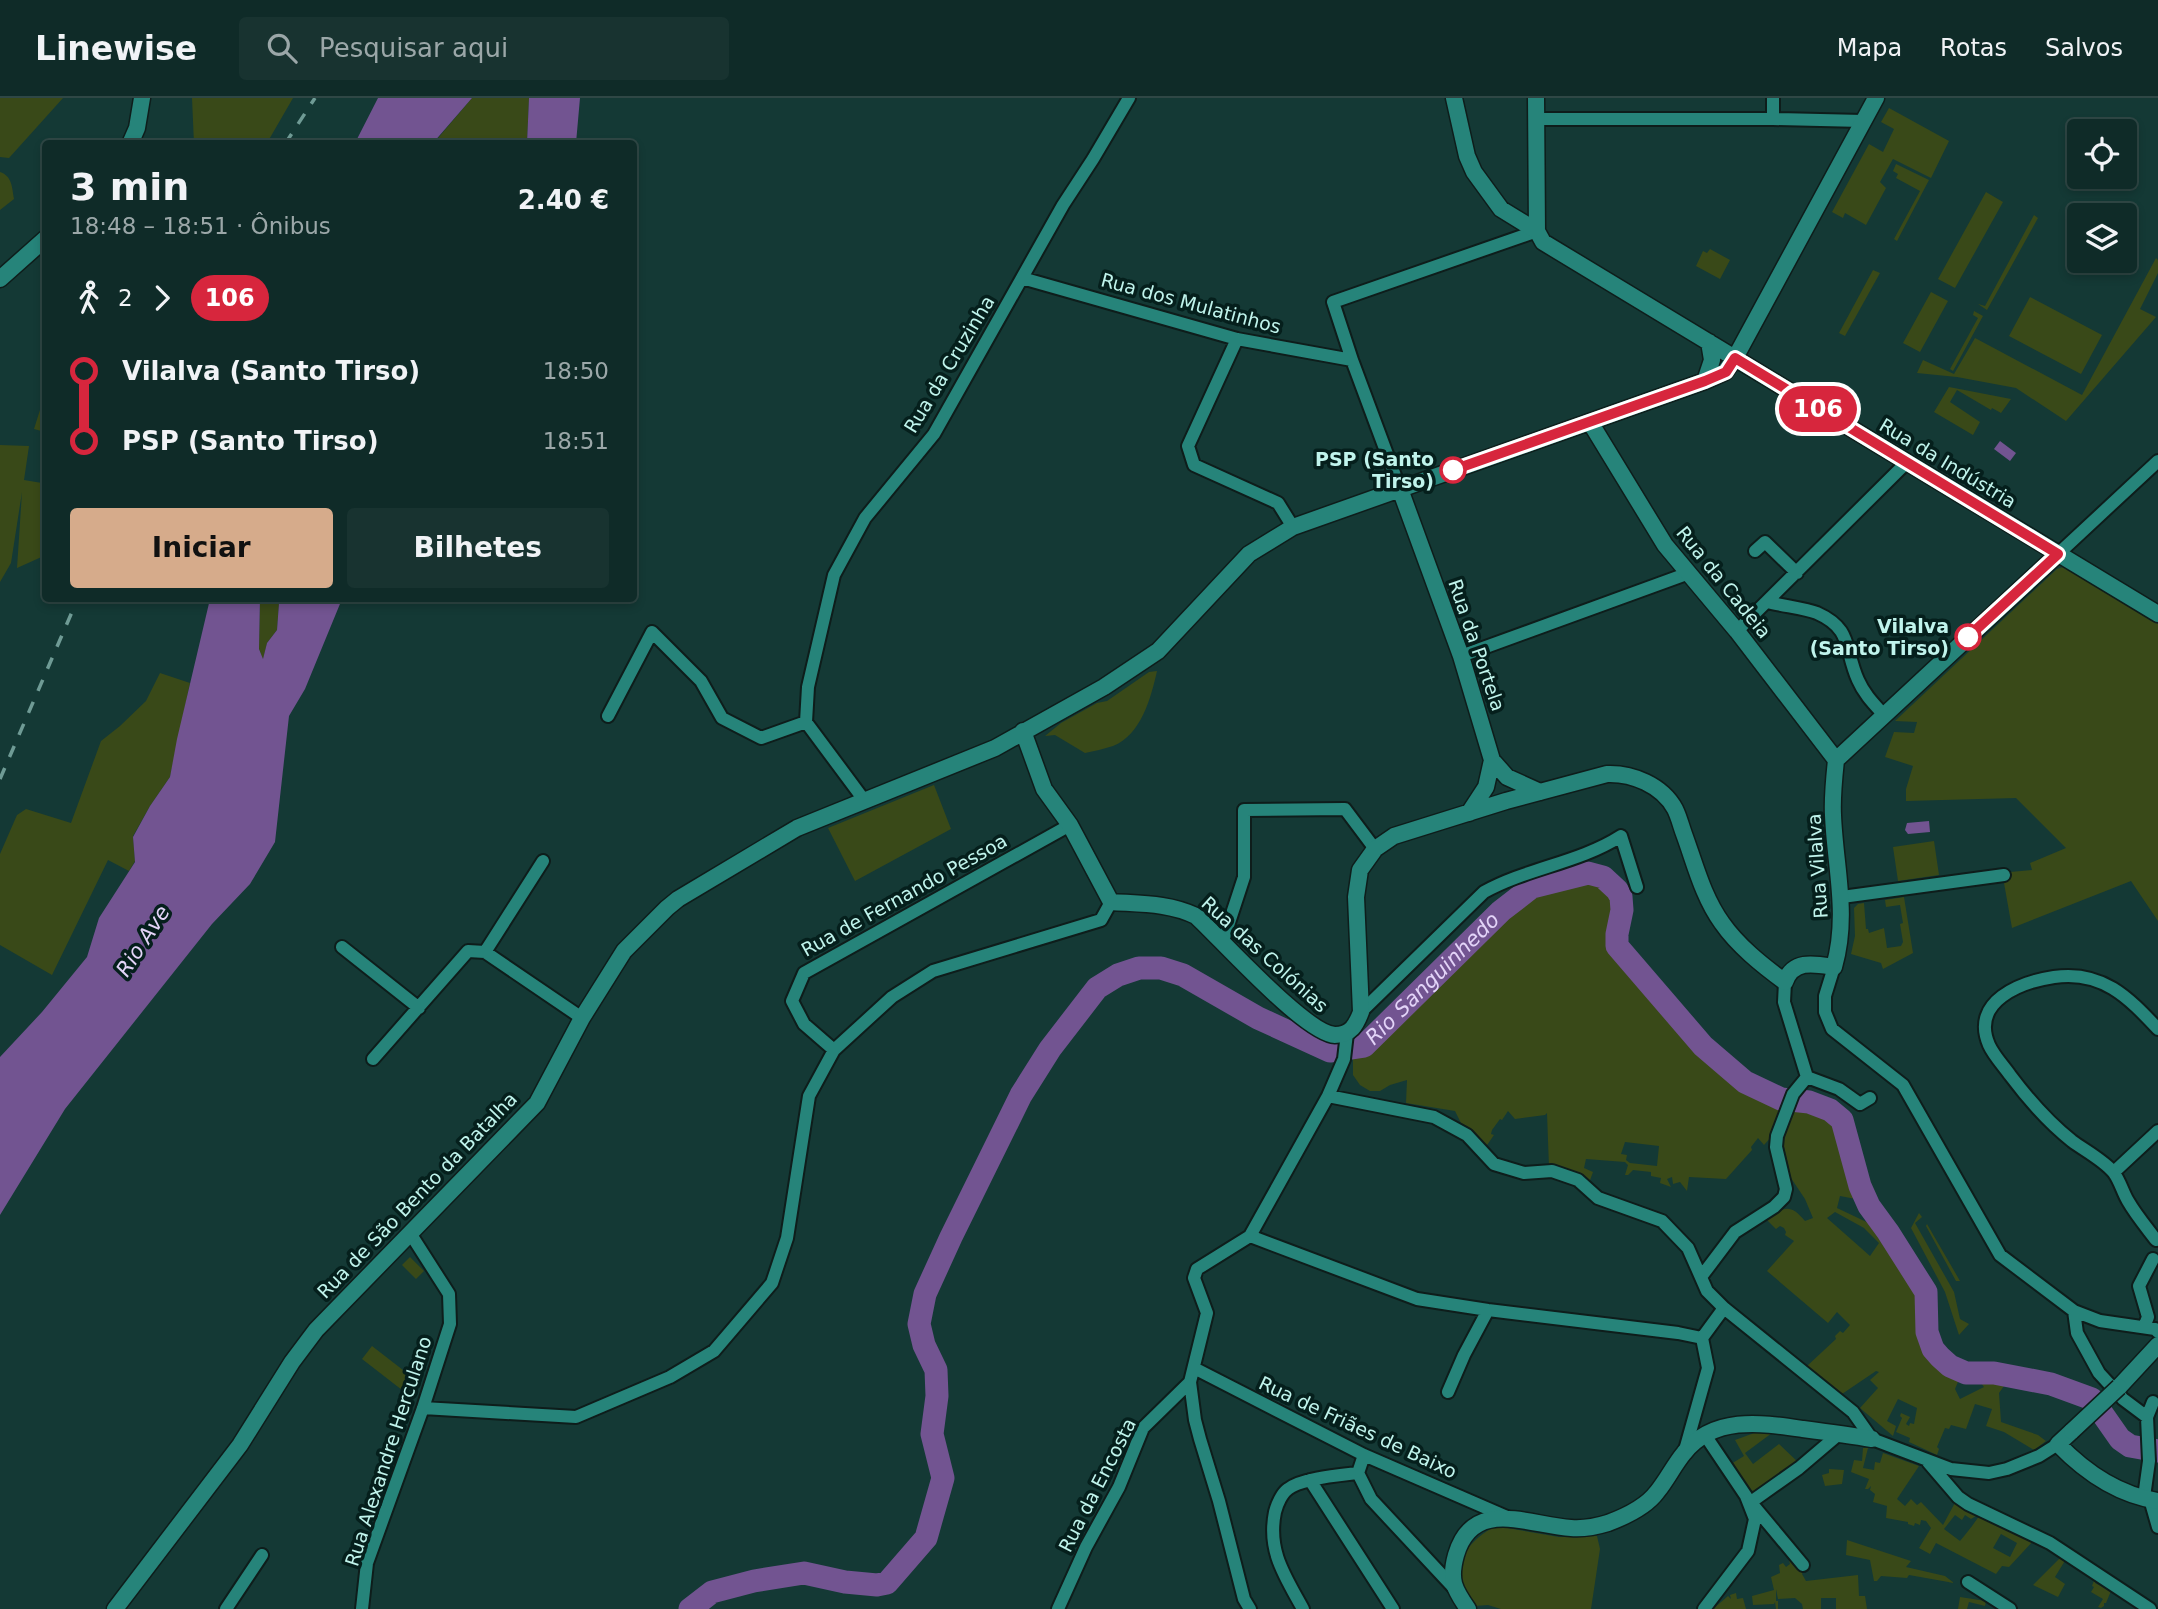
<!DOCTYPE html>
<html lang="pt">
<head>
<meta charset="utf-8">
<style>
  :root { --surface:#0f2b28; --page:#183330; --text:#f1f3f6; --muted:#9ba7a8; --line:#2f4745; --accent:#d6ab8b }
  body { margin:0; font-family:"DejaVu Sans",sans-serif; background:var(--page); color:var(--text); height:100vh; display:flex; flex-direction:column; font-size:26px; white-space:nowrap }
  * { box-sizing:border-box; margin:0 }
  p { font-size:23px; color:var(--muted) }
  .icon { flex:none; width:38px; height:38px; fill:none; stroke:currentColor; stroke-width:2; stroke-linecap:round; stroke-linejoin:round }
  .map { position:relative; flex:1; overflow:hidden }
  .details { position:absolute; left:42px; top:42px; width:595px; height:462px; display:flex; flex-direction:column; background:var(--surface); border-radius:7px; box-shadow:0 4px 10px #0003,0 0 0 2px var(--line) }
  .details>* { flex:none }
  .badge { padding:0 14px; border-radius:23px; font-size:24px; line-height:46px }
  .buttons { position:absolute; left:2067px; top:21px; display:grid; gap:14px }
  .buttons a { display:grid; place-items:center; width:70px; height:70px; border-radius:7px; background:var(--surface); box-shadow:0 4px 10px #0003,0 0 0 2px var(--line); font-size:35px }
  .map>.badge { position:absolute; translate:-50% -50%; box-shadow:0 0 0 4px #fff }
  .legs { display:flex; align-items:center; gap:10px; height:77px; padding:0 28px; font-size:23px }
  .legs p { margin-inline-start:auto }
  .overview { display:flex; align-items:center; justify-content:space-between; height:119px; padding:0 28px }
  h1 { font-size:38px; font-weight:800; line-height:52px }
  .button { display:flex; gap:14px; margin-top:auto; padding:14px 28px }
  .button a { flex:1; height:80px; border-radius:7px; background:var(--accent); color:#111; font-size:28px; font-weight:800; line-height:80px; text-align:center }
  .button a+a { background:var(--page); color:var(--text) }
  ul { padding:0 28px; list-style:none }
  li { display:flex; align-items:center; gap:24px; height:70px; font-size:26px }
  li i { display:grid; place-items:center; width:10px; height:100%; margin:0 9px; background:currentColor }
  li i::after { content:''; width:18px; height:18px; margin:-9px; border:5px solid; border-radius:50%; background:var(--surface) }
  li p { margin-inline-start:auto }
  li:first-child i { background:linear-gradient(#0000 50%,currentColor 0) }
  li:last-child i { background:linear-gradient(currentColor 50%,#0000 0) }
  header { display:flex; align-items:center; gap:42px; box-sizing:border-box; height:98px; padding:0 35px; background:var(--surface); border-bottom:2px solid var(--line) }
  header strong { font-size:33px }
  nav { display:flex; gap:38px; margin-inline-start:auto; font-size:24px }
  .search { width:490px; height:63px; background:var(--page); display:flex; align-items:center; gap:18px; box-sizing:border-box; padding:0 24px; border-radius:7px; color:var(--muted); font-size:26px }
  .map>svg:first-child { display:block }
  .green { fill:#394918; fill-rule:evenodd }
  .water { fill:#725491 }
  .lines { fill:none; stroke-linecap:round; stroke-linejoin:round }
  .river { stroke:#725491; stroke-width:23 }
  .minor-casing { stroke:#0e1d1b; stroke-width:16 }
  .tertiary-casing { stroke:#0e1d1b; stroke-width:19 }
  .minor { stroke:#26847a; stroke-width:12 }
  .tertiary { stroke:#26847a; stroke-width:16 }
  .rail { stroke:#6f9b95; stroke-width:3.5; stroke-dasharray:12 12; stroke-linecap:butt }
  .tertiary-bridge-casing { stroke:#0e1d1b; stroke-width:19; stroke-linecap:butt }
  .tertiary-bridge { stroke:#26847a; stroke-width:16 }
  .line-1-casing { stroke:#fff; stroke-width:16 }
  .line-1 { stroke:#d7263d; stroke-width:10 }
  .stop-1-dot { fill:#fff; stroke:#d7263d; stroke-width:3.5 }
  .labels { text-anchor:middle; stroke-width:7; stroke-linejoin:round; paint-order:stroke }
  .street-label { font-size:19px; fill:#c0f4ec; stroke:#051f1c }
  .stop-label { font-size:19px; font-weight:bold; fill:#c0f4ec; stroke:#051f1c; text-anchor:end }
  .water-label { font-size:21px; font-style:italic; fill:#e3d4f8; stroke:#051f1c }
</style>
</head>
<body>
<header>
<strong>Linewise</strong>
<div class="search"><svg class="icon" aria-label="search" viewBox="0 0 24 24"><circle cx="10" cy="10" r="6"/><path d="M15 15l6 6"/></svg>Pesquisar aqui</div>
<nav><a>Mapa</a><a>Rotas</a><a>Salvos</a></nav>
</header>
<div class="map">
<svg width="2158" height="1511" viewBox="0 0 2158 1511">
  <rect width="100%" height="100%" fill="#143935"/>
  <path class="green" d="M0,0H63L9,60L0,59Z
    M192,0H293L267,45L194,46Z
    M472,0H529L527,45L433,46Z
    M1889,10L1949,43L1931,80L1893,61L1880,84L1886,90L1866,127L1845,115L1843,120L1832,114L1869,46L1883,54L1894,31L1881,24Z
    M1896,66L1929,82L1897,143L1894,141L1920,93L1896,80L1898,76L1893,73Z
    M0,74C12,78 12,89 14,101L0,112Z
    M1986,94L2003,104L1955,190L1938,181Z
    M2034,117L2038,120L1987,212L1978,206L1985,208Z
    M1710,151L1730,162L1720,181L1696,168L1703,153L1707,155Z
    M2156,160L2158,162V175L2140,211L2156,219L2066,323L2016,290L1957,279L1917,275L1923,262L1954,276L1975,240L2082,297Z
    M1873,172L1880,175L1845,238L1839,235Z
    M1931,194L1948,203L1920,254L1903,245Z
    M2030,199L2102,237L2081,276L2009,238Z
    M1974,213L1983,218L1953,273L1950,271L1978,220L1973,217Z
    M1949,289L2011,301L2001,315L1992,310L1991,312L1957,292L1950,304L1980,324L1973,337L1934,314Z
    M45,296V334L34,331Z
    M0,347L29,348L24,382L42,385L45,370L46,457L17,470L22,394L11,465L0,484Z
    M2063,469L2158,526V823L2131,783L2012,830L2004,785L2009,780L2010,774L2032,772L2030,765L2066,750L2016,700L1906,703V691L1913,668L1885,659L1894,634L1914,635L1917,624L1895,623L2057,471Z
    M260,501H284L279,505L277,532L267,545L263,562L259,551Z
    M1157,573C1151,600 1141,637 1113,648C1104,651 1094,653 1085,655L1055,637L1045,638L1061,625L1097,605L1107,603L1149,574Z
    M160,575L190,585L170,679L150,708L133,738L135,763L129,773L108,762L52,877L0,847V756L17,717L26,711L71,725L101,643L120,628L146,603Z
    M934,687L951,731L855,783L828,730Z
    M1934,743L1939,777L1898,783L1893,749Z
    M1583,779C1634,783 1615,816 1613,850C1653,895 1725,993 1785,1004L1772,1038L1764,1047L1758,1040L1751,1049L1752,1052L1726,1081L1689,1079L1687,1093L1680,1084L1673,1086L1672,1079L1667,1081L1671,1089L1660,1085L1661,1080L1651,1078V1074L1633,1072L1628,1077H1625L1628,1067L1625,1064L1586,1061L1584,1070L1593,1074L1589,1085L1566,1070L1549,1069L1547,1015L1545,1017L1515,1021L1508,1013L1502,1022L1500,1021L1492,1032L1491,1036L1494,1037L1485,1050L1469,1030L1461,1025L1455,1013L1406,1005L1407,982L1390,987L1380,993H1370L1360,987L1353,977V952L1367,948L1503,817L1534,791ZM1625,1044L1659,1048L1657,1068L1630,1065L1626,1062L1627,1057L1621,1056Z
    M1904,799L1913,855L1883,871L1881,865L1851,856L1855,838L1854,810L1858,806L1864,805L1866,831H1868L1869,835L1884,830L1887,850L1901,848L1903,844L1900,826L1903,825L1900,807L1886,809L1885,802Z
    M1796,1005L1808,1006L1828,1014L1840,1024L1852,1063L1857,1088L1865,1107L1885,1133L1923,1196V1223L1932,1255L1943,1268L1960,1279L1955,1291L1960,1301L1984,1289L1977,1280L1986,1278L2009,1281L1999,1295L2001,1324L2038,1337L2046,1343L2034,1352L2004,1334L1986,1328L1992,1311L1975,1306L1966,1331L1951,1327L1949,1331L1945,1330L1937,1349L1939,1351L1937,1357L1909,1344L1910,1340L1896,1334L1902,1320L1900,1318L1901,1315L1910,1319L1906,1326L1909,1328L1910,1325L1914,1326L1917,1310L1898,1301L1887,1323L1896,1328L1893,1338L1860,1310L1878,1290L1870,1282L1879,1274L1876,1273L1842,1296L1807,1268L1836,1241L1835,1238L1840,1233L1843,1235L1850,1227L1837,1214L1828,1225L1767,1173L1794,1143L1785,1137L1786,1134L1784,1130L1780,1128L1776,1131L1767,1122C1783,1109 1790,1105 1805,1123L1813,1120L1805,1101L1791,1080L1783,1044ZM1840,1098L1861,1102L1877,1129L1837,1110ZM1835,1114L1864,1130L1879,1145L1870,1158L1827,1120Z
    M1919,1115L1922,1119L1915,1125L1954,1194L1960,1221L1969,1226L1959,1237L1945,1194L1911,1130Z
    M1927,1126L1960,1183H1956L1926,1128Z
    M410,1159L424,1173L416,1181L402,1167Z
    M372,1248L412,1279L402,1292L362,1261Z
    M1757,1334L1772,1335L1745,1355L1753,1366L1779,1346L1800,1366L1757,1394L1750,1392L1731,1366L1744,1358L1735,1342Z
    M1863,1350H1868L1863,1370L1874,1372L1875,1364L1880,1365L1883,1355L1919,1368L1897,1401L1905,1408L1911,1401L1917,1407L1921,1404L1943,1427L1957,1401L1975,1412L1976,1418L1971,1421L1965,1417L1962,1422L1955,1417L1944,1431L1960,1443C1965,1437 1978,1421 1980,1416L2034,1442L2009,1469L2002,1468L1996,1476L1936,1445L1930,1456L1919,1450L1931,1430L1926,1423L1921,1422L1920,1427L1915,1425L1914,1428L1908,1426V1424L1886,1420L1887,1408L1873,1404L1875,1396L1870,1392L1871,1388L1868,1391H1865L1869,1381L1851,1374L1854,1362L1862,1363ZM2001,1436L2017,1445L2010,1459L1993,1450Z
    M1829,1371L1844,1372L1842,1386L1825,1388L1822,1377L1829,1375Z
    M1496,1428L1559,1439L1597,1438L1600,1451L1591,1511H1501L1488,1507L1475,1508C1471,1502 1466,1495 1463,1488C1452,1461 1474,1439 1496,1428Z
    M1847,1442L1911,1463L1906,1469L1945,1478L1954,1485L1909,1477L1907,1480L1881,1478L1877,1483H1874L1870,1462L1846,1457Z
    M1793,1456L1805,1469L1802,1476L1806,1483L1858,1477L1859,1498H1865L1867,1511H1836V1500H1821V1511H1803L1802,1506L1795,1500L1778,1501L1776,1491V1503H1778V1511H1776L1775,1504L1774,1506L1753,1507L1752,1498L1774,1492L1771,1479L1780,1475L1779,1467L1783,1465L1786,1469L1790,1466L1789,1462Z
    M2062,1458L2066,1461L2055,1479L2065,1486L2058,1499L2033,1487Z
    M2095,1480L2097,1481L2095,1485L2111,1493L2106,1505H2104V1508L2101,1510L2098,1509L2103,1501L2091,1494L2094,1489L2092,1488Z
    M1736,1495L1737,1501L1743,1500L1746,1511H1713L1728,1498L1731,1501L1730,1497Z
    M1960,1499L1986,1503L1985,1508L1969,1504L1967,1511H1958Z"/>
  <path class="water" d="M378,0H472L433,45H355Z
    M529,0H580L576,45H527Z
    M2000,343L2016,355L2010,363L1994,351Z
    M210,501H260L259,551L263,561L267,545L277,532L279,505L284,501H342L305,591L289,618L275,744L250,786L212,826L65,1011L0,1117V959L42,914L87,859L99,820L135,764L133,739L150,708L170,679L177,641Z
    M1929,723L1930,734L1908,736L1905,732L1907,725Z"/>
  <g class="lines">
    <path class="river" id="s1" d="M690,1511L712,1494L754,1483L804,1475L845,1484L877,1487L887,1485L926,1440L943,1380L932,1336L937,1298L936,1272L924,1247L919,1226L925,1196L951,1139L1021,997L1050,951L1097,890L1118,877L1139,870H1161L1183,877L1258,920L1330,953L1364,948L1501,813L1532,789L1588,775L1603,779L1617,792L1621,799L1622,812L1617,836V848L1703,948L1745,984L1781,1001L1809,1004L1830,1012L1842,1022L1860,1088L1869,1108L1888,1134L1926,1194L1927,1234L1933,1251L1940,1259L1950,1268L1966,1275H1994L2051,1286L2092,1301L2120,1341L2130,1348L2158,1353"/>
    <g class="minor-casing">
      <path id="minor" d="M1536,21H1773L1863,23
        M1773,21V0
        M1022,180L1237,241L1352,262
        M1237,241L1188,348L1194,367L1278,405L1293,429
        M1400,391L1352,262L1333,204L1537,133
        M1755,453L1765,444L1797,475
        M2058,456L2158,363
        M1768,504C1782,508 1805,510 1817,515C1853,531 1844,551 1858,582C1864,596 1874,606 1884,617
        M1737,533L1906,365
        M1461,558L1689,475
        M608,618L652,534L701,583L722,620L761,640L806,624
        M864,702L806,624L808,589L834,477L865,420L934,336L1063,107L1093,61L1129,0
        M1842,799L2004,777
        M1223,843L1244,779V712L1345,711L1375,751
        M342,849L419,910
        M485,854L582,920
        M1834,869L1825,898V914L1832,931L1903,987L2000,1157L2074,1213L2100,1223L2155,1231L2158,1234
        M1785,884L1784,904L1807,979
        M1361,914L1484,794C1527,770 1579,765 1621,738L1637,789
        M834,952L804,926L792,903L804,875L1070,727
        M373,961L468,853L485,854L543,763
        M1807,979L1839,991L1860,1006L1870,1000
        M1328,998L1434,1019L1467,1037L1494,1066L1524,1075L1552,1073L1578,1082L1598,1100L1662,1123L1688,1150L1707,1193L1724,1210L1702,1240L1708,1270L1685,1352
        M2114,1074L2158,1033
        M1250,1138L1417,1201L1488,1212L1678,1235L1702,1240
        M2156,1142C2147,1130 2136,1117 2128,1103C2123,1095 2120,1083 2114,1075C2105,1063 2084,1052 2072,1043C2048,1024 2028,1001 2010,977C2003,967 1994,958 1989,947C1970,903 2021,884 2054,879C2102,872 2128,899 2158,931
        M1701,1179L1735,1134L1774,1109L1784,1099L1786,1091L1776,1049L1777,1038L1793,996L1807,979
        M1724,1210L1853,1314L1872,1341L1951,1371L1989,1375L2007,1371L2039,1358L2058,1346
        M2074,1213L2077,1235L2099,1275L2123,1301L2147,1319L2149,1363L2144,1399
        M2144,1229L2148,1219L2139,1188L2153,1161
        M1194,1270L1364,1357L1507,1419
        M1190,1284L1195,1322L1200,1341L1219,1403L1244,1501L1250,1511
        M1448,1294L1464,1257L1488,1212
        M423,1310L576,1319L670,1279L714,1253L772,1185L787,1140L809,998L834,952L892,899L933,873L1101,822L1111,804
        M2147,1319L2153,1304
        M1364,1357L1358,1375L1371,1401L1454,1490
        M1928,1364L1958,1399L1968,1406L2050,1445L2150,1511
        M1310,1382L1393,1511
        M2150,1401L2158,1429
        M1751,1404L1799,1370L1839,1336
        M1753,1407L1803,1467
        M1968,1484L2010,1511
        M226,1511L262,1457
        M362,1511L367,1465L423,1310L450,1226L449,1196L410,1135
        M1058,1511L1086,1449L1119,1389L1143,1330L1190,1284L1207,1215L1194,1180L1197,1171L1250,1138L1328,998L1344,961L1347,935
        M1303,1511C1285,1478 1267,1453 1275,1414C1277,1406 1282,1395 1288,1391C1301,1380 1341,1377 1358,1375
        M1704,1511L1748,1453L1755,1421L1746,1398L1705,1337"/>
    </g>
    <g class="tertiary-casing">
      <path id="tertiary" d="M1454,0L1467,58L1474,74L1501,111L1537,133
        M1536,0L1537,133L1543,144L2158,516
        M130,46L137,30L142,0
        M0,181L46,140
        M1705,283L1712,262L1709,244
        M1590,324L1665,447L1737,533L1836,662
        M1400,391L1461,558L1492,662L1486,689L1469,715
        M1023,633L1044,691L1070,727L1111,804C1141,806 1169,805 1196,818C1221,841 1306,936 1335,937C1351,937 1356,927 1361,914L1356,799L1360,772L1375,751L1394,738L1506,703L1607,676C1632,675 1662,687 1675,711C1679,719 1681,728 1684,736C1695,766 1703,799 1722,825C1738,848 1762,867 1785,884C1793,861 1815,866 1834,869C1849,817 1835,769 1833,717C1832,699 1834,681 1836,662
        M1492,662L1507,679L1540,694
        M1836,662L2058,456
        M2119,1289L2158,1247
        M2072,1333L2058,1346C2085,1374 2119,1397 2158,1403
        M115,1511L240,1347L292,1264L316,1232L537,1005L582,920L624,853L667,810L678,801L797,730L995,650L1104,589L1158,553L1249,456L1293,429L1705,283L1725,274L1735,260L1876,0
        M1468,1511C1454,1491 1449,1482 1456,1457C1473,1398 1530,1428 1571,1430C1584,1431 1595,1429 1608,1425C1624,1419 1646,1409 1657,1394C1667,1382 1674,1367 1684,1355C1714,1317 1762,1325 1803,1331C1826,1334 1849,1337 1872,1341"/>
    </g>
    <use href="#minor" class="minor"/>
    <use href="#tertiary" class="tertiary"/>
    <path class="rail" d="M285,46L315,0
      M0,681L78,500"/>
    <g class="tertiary-bridge-casing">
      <path id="tertiary-bridge" d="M2072,1333L2119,1289"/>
    </g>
    <use href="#tertiary-bridge" class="tertiary-bridge"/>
  </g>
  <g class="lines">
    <g class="line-1-casing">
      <path id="line-1" d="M1453,372L1705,283L1726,274L1735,260L2058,456L1968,539"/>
    </g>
    <use href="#line-1" class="line-1"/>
  </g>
  <g class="stop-1-dot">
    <circle cx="1453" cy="372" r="12"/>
    <circle cx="1968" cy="539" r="12"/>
  </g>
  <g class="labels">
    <g class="street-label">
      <text transform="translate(1191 205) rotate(15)" y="7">Rua dos Mulatinhos</text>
      <text transform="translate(949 266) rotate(-59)" y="7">Rua da Cruzinha</text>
      <text transform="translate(1948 365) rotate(31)" y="7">Rua da Indústria</text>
      <text transform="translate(1724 484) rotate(51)" y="7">Rua da Cadeia</text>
      <text transform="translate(1477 547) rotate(71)" y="7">Rua da Portela</text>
      <text transform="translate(1817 768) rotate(-94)" y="7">Rua Vilalva</text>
      <text transform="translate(904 797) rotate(-29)" y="7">Rua de Fernando Pessoa</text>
      <text transform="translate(1265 856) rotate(42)" y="7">Rua das Colónias</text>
      <text transform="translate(417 1097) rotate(-46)" y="7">Rua de São Bento da Batalha</text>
      <text transform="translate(1358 1329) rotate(25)" y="7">Rua de Friães de Baixo</text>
      <text transform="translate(388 1353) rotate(-72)" y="7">Rua Alexandre Herculano</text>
      <text transform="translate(1097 1387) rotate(-63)" y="7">Rua da Encosta</text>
    </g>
    <g class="stop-label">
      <text x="1434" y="368">PSP (Santo<tspan x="1434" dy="22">Tirso)</tspan></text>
      <text x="1949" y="535">Vilalva<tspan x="1949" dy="22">(Santo Tirso)</tspan></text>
    </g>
    <g class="water-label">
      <text transform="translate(143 843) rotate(-57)" y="7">Rio Ave</text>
      <text dy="7" stroke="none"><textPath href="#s1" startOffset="1258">Rio Sanguinhedo</textPath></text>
    </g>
  </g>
</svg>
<div class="buttons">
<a><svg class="icon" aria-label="locate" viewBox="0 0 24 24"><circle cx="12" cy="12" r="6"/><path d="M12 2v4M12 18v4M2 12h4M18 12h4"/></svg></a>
<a><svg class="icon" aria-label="layers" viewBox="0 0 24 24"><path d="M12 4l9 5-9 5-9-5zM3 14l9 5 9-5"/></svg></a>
</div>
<b class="badge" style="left:1818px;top:311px;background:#d7263d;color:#fff">106</b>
<section class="details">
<div class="overview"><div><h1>3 min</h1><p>18:48 – 18:51 · Ônibus</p></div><b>2.40 €</b></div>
<div class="legs"><svg class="icon" aria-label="walk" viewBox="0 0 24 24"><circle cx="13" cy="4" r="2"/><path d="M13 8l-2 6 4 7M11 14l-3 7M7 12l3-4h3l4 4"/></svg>2<svg class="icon" aria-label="forward" viewBox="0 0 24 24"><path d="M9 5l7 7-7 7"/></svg><b class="badge" style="background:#d7263d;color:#fff">106</b></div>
<ul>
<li><i style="color:#d7263d"></i><b>Vilalva (Santo Tirso)</b><p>18:50</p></li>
<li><i style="color:#d7263d"></i><b>PSP (Santo Tirso)</b><p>18:51</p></li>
</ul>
<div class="button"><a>Iniciar</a><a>Bilhetes</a></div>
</section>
</div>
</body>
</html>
